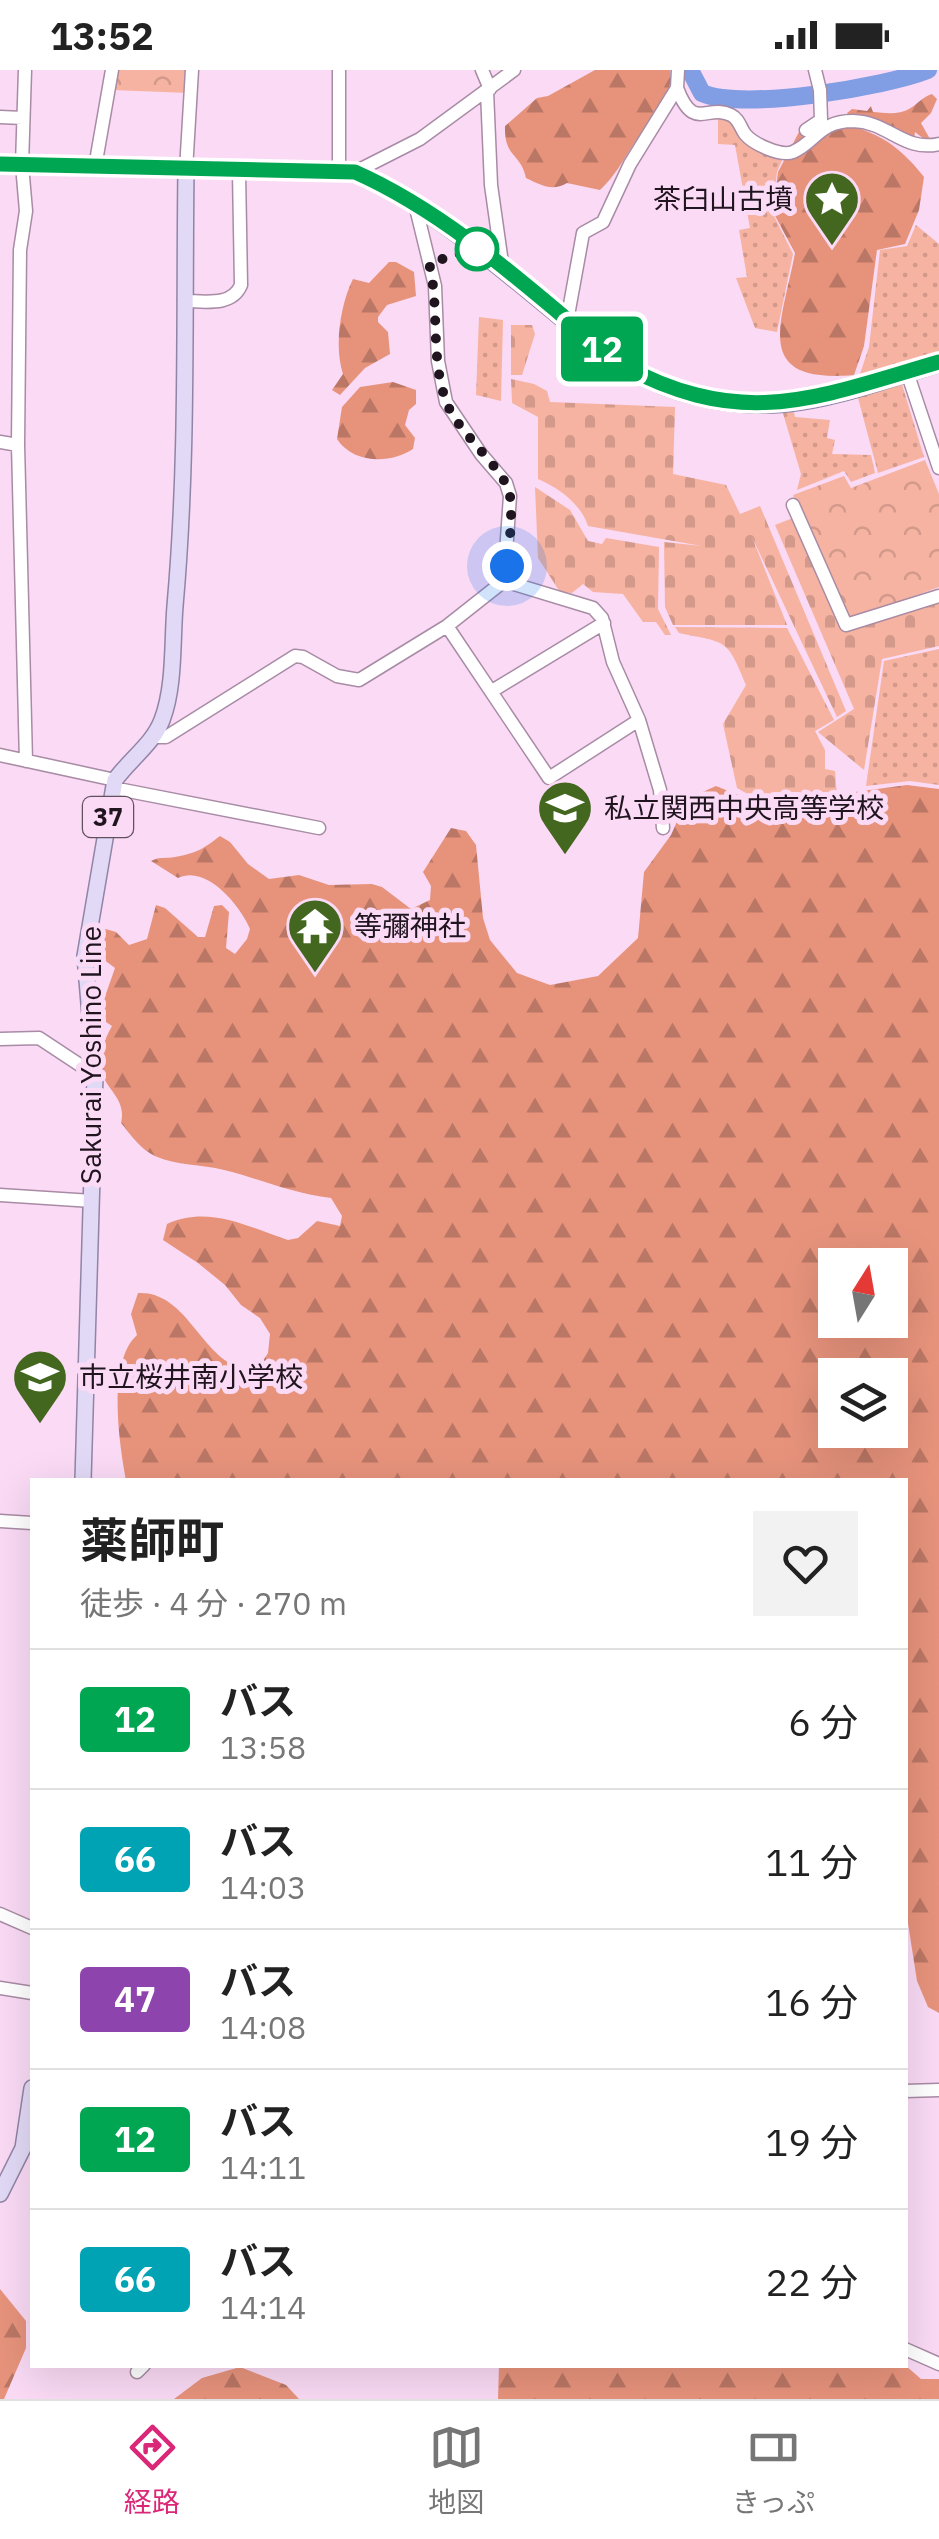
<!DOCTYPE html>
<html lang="ja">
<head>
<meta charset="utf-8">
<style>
  :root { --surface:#fff; --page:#f2f2f2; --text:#222; --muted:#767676; --line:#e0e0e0; --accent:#db2777 }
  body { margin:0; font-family:"IBM Plex Sans","Noto Sans JP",sans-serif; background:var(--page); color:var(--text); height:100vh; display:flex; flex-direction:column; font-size:38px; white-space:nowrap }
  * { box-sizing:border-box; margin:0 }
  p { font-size:32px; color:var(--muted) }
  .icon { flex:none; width:55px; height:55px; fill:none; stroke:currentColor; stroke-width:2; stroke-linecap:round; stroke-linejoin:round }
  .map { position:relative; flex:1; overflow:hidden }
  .side { position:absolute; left:30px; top:1408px; width:878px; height:890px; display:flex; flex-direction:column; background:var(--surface); border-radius:0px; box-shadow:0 10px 40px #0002 }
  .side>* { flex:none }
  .badge { padding:0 20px; border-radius:8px; font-size:35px; line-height:65px }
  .needle { width:65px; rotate:11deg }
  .fabs { position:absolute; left:818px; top:1178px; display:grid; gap:20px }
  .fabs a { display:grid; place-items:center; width:90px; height:90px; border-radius:0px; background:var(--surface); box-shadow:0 10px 40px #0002; font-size:50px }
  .you { position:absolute; width:50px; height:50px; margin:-25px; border:8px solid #fff; border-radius:50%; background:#1a73e8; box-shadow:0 0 0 15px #1a73e833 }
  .map>.badge { position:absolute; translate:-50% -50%; box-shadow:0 0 0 5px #fff }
  .round { display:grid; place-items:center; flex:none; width:105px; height:105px; border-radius:0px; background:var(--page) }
  .overview { display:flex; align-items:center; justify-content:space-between; height:170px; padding:0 50px }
  h1 { font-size:48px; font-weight:700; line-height:75px }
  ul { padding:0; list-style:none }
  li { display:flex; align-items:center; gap:30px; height:140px; padding:0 50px; border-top:2px solid var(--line) }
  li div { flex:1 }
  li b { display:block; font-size:38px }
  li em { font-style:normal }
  li .badge { min-width:110px; font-weight:700; text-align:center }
  .status { display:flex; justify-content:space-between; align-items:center; height:70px; padding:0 50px; background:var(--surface); direction:ltr }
  .status svg { height:28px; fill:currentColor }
  .tab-bar { display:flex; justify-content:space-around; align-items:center; height:140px; border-top:2px solid var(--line); background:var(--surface); font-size:28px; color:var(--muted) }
  .tab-bar a { display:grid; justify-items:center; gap:5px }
  .tab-bar .current { color:var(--accent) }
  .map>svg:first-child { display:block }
  .grass { fill:url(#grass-dots) }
  .forest { fill:url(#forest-firs); fill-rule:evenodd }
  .cemetery { fill:url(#cemetery-stones) }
  .park { fill:url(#park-crowns) }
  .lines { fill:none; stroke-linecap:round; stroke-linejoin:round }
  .river { stroke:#819de3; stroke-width:18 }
  .minor-casing { stroke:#a88ba4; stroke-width:15 }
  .major-casing { stroke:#9184a6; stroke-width:18 }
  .highway-casing { stroke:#9184a6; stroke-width:20 }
  .minor { stroke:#fff; stroke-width:12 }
  .major { stroke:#e2d9f6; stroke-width:15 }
  .highway { stroke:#cebff0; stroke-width:18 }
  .line-casing { stroke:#fff; stroke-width:22 }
  .line { stroke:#00a651; stroke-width:15 }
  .walk { stroke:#20151e; stroke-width:10; stroke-dasharray:0 18 }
  .stop-dot { fill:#fff; stroke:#00a651; stroke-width:5 }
  .labels { text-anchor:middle; stroke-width:10; stroke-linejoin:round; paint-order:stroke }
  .shield { fill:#fadaf5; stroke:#61505e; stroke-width:2.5 }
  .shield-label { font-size:25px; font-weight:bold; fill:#20151e }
  .poi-label { font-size:28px; fill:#20151e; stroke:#fadaf5; text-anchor:start }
  .street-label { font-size:28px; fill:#20151e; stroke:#fadaf5 }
</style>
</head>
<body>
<div class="status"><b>13:52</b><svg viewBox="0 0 49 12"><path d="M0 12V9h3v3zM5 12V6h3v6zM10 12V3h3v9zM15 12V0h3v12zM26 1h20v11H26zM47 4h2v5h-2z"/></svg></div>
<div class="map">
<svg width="939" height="2329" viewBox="0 0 939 2329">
  <defs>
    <pattern id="grass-dots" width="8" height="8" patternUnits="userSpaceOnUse" patternTransform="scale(2.5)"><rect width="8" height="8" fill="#f6b3a1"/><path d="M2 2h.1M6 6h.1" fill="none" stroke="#d3998a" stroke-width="1.8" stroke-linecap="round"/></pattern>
    <pattern id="forest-firs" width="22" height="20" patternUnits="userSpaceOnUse" patternTransform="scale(2.5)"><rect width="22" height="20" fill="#e7937c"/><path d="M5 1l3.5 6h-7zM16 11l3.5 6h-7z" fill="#bb7765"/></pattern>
    <pattern id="cemetery-stones" width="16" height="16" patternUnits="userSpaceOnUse" patternTransform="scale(2.5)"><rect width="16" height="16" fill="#f6b3a1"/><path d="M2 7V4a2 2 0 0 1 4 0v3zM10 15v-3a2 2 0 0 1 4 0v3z" fill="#d3998a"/></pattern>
    <pattern id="park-crowns" width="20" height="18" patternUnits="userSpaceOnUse" patternTransform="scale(2.5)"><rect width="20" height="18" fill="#f6b3a1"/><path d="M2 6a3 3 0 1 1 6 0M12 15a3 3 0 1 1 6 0" fill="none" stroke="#d3998a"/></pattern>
  </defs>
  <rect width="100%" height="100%" fill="#fadaf5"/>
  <path class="grass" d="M718,47H730L746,71L784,85L777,102L772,142L793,184L777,262L755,258L736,208L747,207L739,160L750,158L735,75L718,74Z
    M916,155L939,174V283L859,307L869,277L880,180L907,176Z
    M479,247L503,250L501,331L476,325Z
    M901,311L924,387L878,403L857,324Z
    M793,339L795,347L830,350L827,368L835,370L832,384L871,385L875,403L851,412L844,401L797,420L801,404L782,340Z
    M939,579V715L910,711L866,716L884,591Z"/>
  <path class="forest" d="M595,0H670C674,33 649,51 633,75C622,92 615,106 600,120L567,113C552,122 541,115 526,108C521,83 504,88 505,56L537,28L548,26Z
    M932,24L937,29L931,43L921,53L930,69H924L915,62L914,70L851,49L847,43L852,39L867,41L871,36L873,42C885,43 899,45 909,39C918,34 922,27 932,24Z
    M828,51C872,59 896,71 924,107L919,140L905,174L877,180L864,276L854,305C750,314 782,253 795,183L773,142L778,102L799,62Z
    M389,192H396L414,202L416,226L387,235L378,247V252L388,262L390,284L365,298L340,325L332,320L343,304C334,277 340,235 353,209L369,213Z
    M393,312L416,320V334L409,340L405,355L415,368L413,379C391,394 353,394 337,369L342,337L360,317Z
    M907,715L939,719V1943L928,1937L917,1911L905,1834V1410H126C119,1373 107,1292 137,1265L131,1244L138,1223C183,1221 198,1277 233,1295C240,1298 249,1300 256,1302L268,1283L270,1264L260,1248L241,1235L225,1215L198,1193L163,1170L167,1154C209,1135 248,1157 288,1170L298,1168L317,1151L340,1156L342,1146L331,1128C293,1124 261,1109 224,1100C201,1094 177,1096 155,1086C141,1080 131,1065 121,1053C130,1016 78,1017 112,956L106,952L102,935L115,898L99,886L93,873L102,858L116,862L129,875L147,869L156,835L165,838L198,867H205L214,836L222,835L229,842L226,878L235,884L247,869L250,859C240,835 206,794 178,808L151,791C161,786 165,789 175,787C197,783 203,779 220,766L230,772L248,794L269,809L299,805L329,815L372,814L382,817L411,839L430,830L431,816L423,802L451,758L466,761L476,775L483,848L490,870L517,903L550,915L598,906L638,868L644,802L671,765L687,729L716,716L785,744L834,741L855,722ZM835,1195H890V1250H835ZM835,1305H890V1360H835Z
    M0,2219L26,2251V2278L4,2329H0Z
    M499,2295H905L921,2309H939V2329H498Z
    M240,2297L286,2315L299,2329H174L202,2308Z"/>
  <path class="cemetery" d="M511,255H532L535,264L522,305H511Z
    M511,309L534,314L547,321L550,332L675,337L673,404L726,415L740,444L760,436L846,641L837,647L752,467L787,555H673L665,537L664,472L702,476L588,456C581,434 559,418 538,409V347L512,333Z
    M535,417L570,440L588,471L602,474L606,468L659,477L658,539L671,565H665L656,552H643L623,524L593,522L583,514L572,523L560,522L538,488Z
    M798,446L853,554L939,530V576L882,589L864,700L818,662L854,639L775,455Z
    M675,557L787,558L834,650L815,661L825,680V699L835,701L837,727L841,731C811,756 766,735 737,718L723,654L746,615C727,568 727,573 679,563Z"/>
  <path class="park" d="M116,0H191L189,23L112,20Z
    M925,390L939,424V517L849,550L793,425L844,406L851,418Z"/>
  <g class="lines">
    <path class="river" d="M690,0L702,23C744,41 885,17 928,0"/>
    <g class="minor-casing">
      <path id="minor" d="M25,0L22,95L26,141L20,180L18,375L26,691
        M482,0L490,19
        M677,18C694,63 707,33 731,45C739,49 740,57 745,64C752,73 780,87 793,82C816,72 819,51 853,51C889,52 903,82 939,74
        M487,21L491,115L503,200
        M0,47L23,48
        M806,60L821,50L820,20L815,0
        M95,97L112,0
        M186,100L192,0
        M339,102V0
        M355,102L420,69L514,0
        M184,231C204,231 232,237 241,215L239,102
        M567,251L583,163L603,152L630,94L677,18L678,0
        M907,302L939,398
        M0,372L18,375
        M793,435L846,555L939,526
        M447,556L549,708L639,650L613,592L602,548L593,538L504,511
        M492,621L604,553
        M639,650L660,720L663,758
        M154,667H166L295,586L303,587L337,606L359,610L447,556L504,511L510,426L506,413L481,384L446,332L438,291L435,216L415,134
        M0,685L115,710
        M113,718L319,758
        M0,969L39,968L95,1005
        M0,1125L92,1131
        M0,1451L32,1453
        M0,1844L32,1858
        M0,1918L32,1923
        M905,2021L939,2020
        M905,2279L939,2294
        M137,2302L144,2295"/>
    </g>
    <g class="major-casing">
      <path id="major" d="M83,1410L95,1005L85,886L115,710C130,689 153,674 162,650C175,616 172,572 175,536C188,391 184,246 186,100
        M0,2124L23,2078L32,2018"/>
    </g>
    <g class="highway-casing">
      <path id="highway" d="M0,94L355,102C431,136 494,192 559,245C586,267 613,292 645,307C687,328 738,337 785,333C837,328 889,307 939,293"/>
    </g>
    <use href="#minor" class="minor"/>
    <use href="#major" class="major"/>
    <use href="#highway" class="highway"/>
  </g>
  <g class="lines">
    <g class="line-casing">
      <path id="line" d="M0,94L355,102C454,146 537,226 620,294C744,361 815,328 939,292"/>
    </g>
    <use href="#line" class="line"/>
    <path class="walk" d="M477,179L429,193C440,238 430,288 446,331C456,362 507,400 510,426C513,448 509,474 507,496"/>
  </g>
  <defs>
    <g id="sight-pin" transform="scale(2.875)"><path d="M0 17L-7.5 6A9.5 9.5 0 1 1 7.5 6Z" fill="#44671f" stroke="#fadaf5"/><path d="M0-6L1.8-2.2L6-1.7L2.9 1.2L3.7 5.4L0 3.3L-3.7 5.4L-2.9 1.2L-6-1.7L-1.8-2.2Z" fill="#fff"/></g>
    <g id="school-pin" transform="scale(2.875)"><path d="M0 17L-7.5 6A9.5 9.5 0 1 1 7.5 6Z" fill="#44671f" stroke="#fadaf5"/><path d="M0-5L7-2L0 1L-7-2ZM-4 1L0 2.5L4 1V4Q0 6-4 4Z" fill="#fff"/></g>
    <g id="temple-pin" transform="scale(2.875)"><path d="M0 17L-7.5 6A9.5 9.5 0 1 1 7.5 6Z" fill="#44671f" stroke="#fadaf5"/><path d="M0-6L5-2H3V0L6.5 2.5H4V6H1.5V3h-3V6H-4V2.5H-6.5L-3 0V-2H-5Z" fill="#fff"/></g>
  </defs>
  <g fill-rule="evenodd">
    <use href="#sight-pin" x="832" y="129"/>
    <use href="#school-pin" x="565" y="738"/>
    <use href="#temple-pin" x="315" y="856"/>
    <use href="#school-pin" x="40" y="1307"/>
  </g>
  <circle class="stop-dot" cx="477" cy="179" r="20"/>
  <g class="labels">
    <rect class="shield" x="83" y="727" width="50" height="40" rx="8"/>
    <g class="shield-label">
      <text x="108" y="756">37</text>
    </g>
    <g class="poi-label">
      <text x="793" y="139" text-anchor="end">茶臼山古墳</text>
      <text x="604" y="748">私立関西中央高等学校</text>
      <text x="354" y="866">等彌神社</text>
      <text x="79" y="1317">市立桜井南小学校</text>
    </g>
    <g class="street-label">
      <text transform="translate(91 985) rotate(-90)" y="10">Sakurai Yoshino Line</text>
    </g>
  </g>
</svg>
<div class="fabs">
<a><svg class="needle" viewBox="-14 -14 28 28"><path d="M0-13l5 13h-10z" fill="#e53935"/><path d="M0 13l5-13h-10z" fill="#767676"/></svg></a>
<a><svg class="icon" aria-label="layers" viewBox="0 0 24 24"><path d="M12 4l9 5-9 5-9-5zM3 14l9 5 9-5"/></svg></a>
</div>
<div class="you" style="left:507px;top:496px"></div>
<b class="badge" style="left:602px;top:279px;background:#00a651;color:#fff">12</b>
<section class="side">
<div class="overview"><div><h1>薬師町</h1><p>徒歩 · 4 分 · 270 m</p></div><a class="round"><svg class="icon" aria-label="heart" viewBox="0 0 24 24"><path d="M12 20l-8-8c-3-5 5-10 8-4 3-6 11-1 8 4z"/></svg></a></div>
<ul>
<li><span class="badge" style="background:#00a651;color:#fff">12</span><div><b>バス</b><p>13:58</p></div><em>6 分</em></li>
<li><span class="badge" style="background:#00a3b4;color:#fff">66</span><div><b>バス</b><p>14:03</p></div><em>11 分</em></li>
<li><span class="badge" style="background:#8e44ad;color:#fff">47</span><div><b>バス</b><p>14:08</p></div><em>16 分</em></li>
<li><span class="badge" style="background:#00a651;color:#fff">12</span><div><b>バス</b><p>14:11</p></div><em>19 分</em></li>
<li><span class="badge" style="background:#00a3b4;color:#fff">66</span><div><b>バス</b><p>14:14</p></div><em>22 分</em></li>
</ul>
</section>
</div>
<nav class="tab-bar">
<a class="current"><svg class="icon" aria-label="directions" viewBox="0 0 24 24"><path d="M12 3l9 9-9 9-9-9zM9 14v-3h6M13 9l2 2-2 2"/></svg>経路</a>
<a><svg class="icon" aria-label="map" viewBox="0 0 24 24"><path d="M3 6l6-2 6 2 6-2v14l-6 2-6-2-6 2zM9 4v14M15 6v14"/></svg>地図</a>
<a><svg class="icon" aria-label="tickets" viewBox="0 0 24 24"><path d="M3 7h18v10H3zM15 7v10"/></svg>きっぷ</a>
</nav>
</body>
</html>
